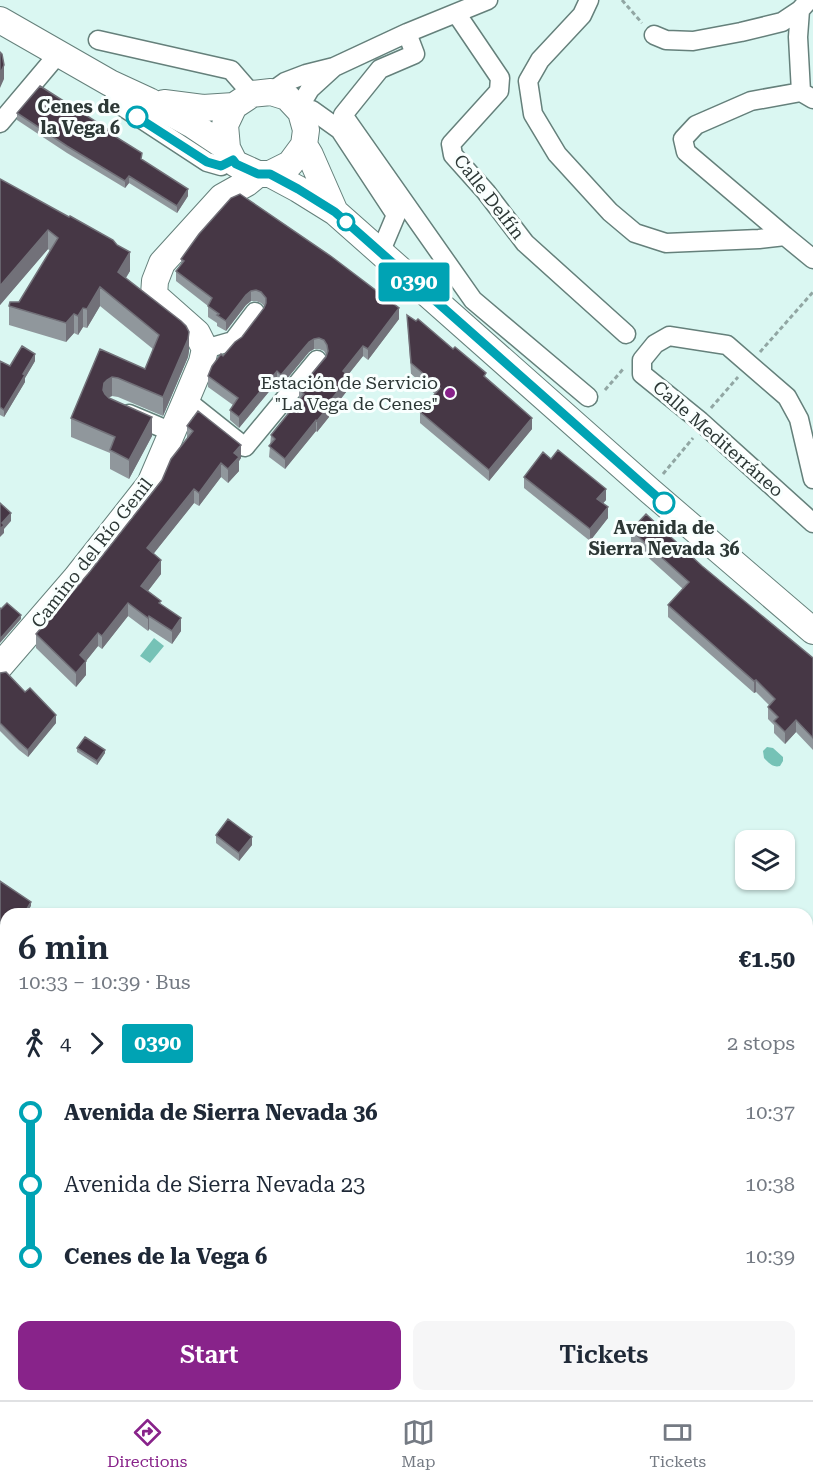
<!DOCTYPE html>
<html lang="en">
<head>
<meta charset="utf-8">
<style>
  :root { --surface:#fff; --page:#f6f6f7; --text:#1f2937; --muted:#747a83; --line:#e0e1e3; --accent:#88238a }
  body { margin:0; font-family:"Roboto Serif",serif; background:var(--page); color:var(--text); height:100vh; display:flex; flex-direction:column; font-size:22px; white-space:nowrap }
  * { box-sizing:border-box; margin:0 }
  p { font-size:20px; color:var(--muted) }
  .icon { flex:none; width:33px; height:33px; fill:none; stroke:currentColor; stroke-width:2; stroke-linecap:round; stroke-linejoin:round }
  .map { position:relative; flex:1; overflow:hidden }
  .side { position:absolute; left:0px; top:908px; width:813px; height:494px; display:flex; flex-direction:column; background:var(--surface); border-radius:18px 18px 0 0; box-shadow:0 2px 4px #0004 }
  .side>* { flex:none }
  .badge { padding:0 12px; border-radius:4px; font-size:21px; line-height:39px }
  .controls { position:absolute; left:735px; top:830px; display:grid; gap:12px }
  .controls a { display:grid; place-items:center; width:60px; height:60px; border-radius:12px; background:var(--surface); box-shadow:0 2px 4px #0004; font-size:30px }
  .map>.badge { position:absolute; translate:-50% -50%; box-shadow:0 0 0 3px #fff }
  .legs { display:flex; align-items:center; gap:9px; height:66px; padding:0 18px; font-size:20px }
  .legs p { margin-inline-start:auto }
  .summary { display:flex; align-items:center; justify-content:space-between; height:102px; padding:0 18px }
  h1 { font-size:33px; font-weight:600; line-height:45px }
  .action { display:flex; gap:12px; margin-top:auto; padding:12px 18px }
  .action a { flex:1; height:69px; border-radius:12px; background:var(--accent); color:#fff; font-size:24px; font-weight:600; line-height:69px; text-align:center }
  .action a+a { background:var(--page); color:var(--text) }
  ul { padding:0 18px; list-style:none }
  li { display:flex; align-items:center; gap:21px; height:72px; font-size:22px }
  li i { display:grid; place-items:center; width:9px; height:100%; margin:0 8px; background:currentColor }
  li i::after { content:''; width:15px; height:15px; margin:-8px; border:4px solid; border-radius:50%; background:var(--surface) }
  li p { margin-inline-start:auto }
  li:first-child i { background:linear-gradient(#0000 50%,currentColor 0) }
  li:last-child i { background:linear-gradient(currentColor 50%,#0000 0) }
  .menu { display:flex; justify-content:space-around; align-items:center; height:84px; border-top:2px solid var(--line); background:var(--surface); font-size:16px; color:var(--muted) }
  .menu a { display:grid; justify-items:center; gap:3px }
  .menu .on { color:var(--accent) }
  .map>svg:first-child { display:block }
  .water { fill:#75c2b6 }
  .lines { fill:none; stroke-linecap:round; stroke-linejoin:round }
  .street-casing { stroke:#65807b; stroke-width:21 }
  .secondary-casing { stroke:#65807b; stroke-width:28 }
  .path { stroke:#91a6a3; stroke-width:3; stroke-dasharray:4.5 3; stroke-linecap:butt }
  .street { stroke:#fff; stroke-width:18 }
  .secondary { stroke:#fff; stroke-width:26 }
  .wall { fill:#90979c }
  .shaded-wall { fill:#727179 }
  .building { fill:#463745; stroke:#727179; stroke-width:1.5 }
  .line-1-casing { stroke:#fff; stroke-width:14 }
  .line-1 { stroke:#00a3b4; stroke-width:9 }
  .stop-1-dot { fill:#fff; stroke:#00a3b4; stroke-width:3 }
  .poi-dot { fill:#88238a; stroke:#f9fffe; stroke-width:2 }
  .labels { text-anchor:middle; stroke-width:6; stroke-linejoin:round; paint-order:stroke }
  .stop-label { font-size:18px; font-weight:bold; fill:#2d3836; stroke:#f9fffe; text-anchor:end }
  .street-label { font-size:18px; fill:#2d3836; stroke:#f9fffe }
  .poi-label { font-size:18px; fill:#2d3836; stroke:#f9fffe; text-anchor:end }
</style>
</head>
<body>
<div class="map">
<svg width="813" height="1400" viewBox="0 0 813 1400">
  <rect width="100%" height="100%" fill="#daf7f2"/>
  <path class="water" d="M154,638L164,646L150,663L140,656Z
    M767,747L773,748L783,757V761L780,766C773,768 769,763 764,758L763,751Z"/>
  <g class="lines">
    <g class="street-casing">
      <path id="street" d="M589,0L582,15L540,60L528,81L533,114L557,154L610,212L635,233L666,243L759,239L785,236L813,259
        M809,0L800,10L798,37L801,92L813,99
        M456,13L500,78L499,91L451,144L453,155L486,192L525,243L626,334
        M407,33L415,54L380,69L343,115L473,300L588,397
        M654,35L666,40L693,41L741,32L782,22L800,10
        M98,40L231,70L252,94
        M110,83L120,105L207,162L221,166L233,160
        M271,92L285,82L306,74L334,67L407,33L488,0
        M298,109L310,89L333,68
        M301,112L312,110L340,130L396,215L380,253
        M0,123L59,53
        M785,236L686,152L683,139L696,125L751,101L801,92
        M205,349L233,341L255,312
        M186,400L245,447L317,360
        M129,414L172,432
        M813,479L799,419L787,397L727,345L669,336L655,344L642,360V374L700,421L813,523"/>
    </g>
    <g class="secondary-casing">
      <path id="secondary" d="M0,20L110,83L149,101L191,124L227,148
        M271,92L287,97L301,112L306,130L304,145L290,164L270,174H258L236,164L233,160L227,148L225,125L234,106L252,94Z
        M164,103L203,108L234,106
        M304,145L310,155L335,212
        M270,174L298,189L335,212L650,491L813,631
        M0,666L76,578L150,484L186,400L202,362L205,349L197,333L154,295L155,281L162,263L222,197L247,183L258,174"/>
    </g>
    <path class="path" d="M622,0L642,23
      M760,352L813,292
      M605,390L624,368
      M711,408L738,377
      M663,474L693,438
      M0,995L6,999
      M807,1093L813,1087"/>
    <use href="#street" class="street"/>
    <use href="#secondary" class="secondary"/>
  </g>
  <path class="wall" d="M17,113L117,138L142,160L188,196L177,213L129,183L125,188L67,153L17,120Z
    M0,179L130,271L126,278L189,351L188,357L163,416L118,397L112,396L108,398L152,436L129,479L110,469V453L71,437V418L100,349L145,369L153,349L100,306L87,328L83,327L78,335L74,333L66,342L9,325V306L19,302L50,251L48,249L0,305Z
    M181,259L399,319L368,360L363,356L348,375L350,387L329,414V417L317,432L316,431L285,469L269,457L271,435L299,400V389L326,355L324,351L319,349H314L309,352L281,386L277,382L239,428L230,420V410L233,405L208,387V376L223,356L242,337L265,307L261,303L256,301H251L246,305L226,331L217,326V323L208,317V306L176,281V271L181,264Z
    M407,315L486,378L532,429L489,481L420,423V412L435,394L411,374Z
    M35,361L25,378V382L4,417L0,415V362L10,366Z
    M187,426L241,458L239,461V471L228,483L221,477L199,506L194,503L153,554L161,574L148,591L161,604L181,631L172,644L149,629L148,631L128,616L102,649L98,646L86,661V675L76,687L36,648V634L88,574L162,480L187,439Z
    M551,459L606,500L603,503L608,518L590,541L524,488V477Z
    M631,530L702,566L813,658V750L796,732L785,744L774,733V725L768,719V707L769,705L756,692L754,693L668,617V605L683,589L631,542Z
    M0,673L25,692L56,723L28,757L19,750L0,731Z
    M77,748L105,753L97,765L77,752Z
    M216,835L252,845L239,861L216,843Z
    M0,881L31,906L6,914V927L0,924Z"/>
  <path class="shaded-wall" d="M4,65V79L0,88V74Z
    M129,176V183L125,188V181Z
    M188,189V196L177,213V206Z
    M48,230V249L0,305V286Z
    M130,252V271L118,290V272Z
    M100,287V306L87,328V309Z
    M251,291V301L246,305L226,331V321L246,295Z
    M83,308V327L78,335V316Z
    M399,308V319L368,360V349Z
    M74,314V333L66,342V323Z
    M189,332V351L188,357L163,416V397Z
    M314,339V349L309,352L281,386V375L309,342Z
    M363,346V356L343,381V371Z
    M35,354V361L25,378V382L4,417V410Z
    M277,371V382L239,428V417Z
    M350,376V387L329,414V417L317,432V421L327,405Z
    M112,377V396L107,398L103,390L104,383L107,380Z
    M152,417V436L129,479V460Z
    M532,418V429L489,481V470Z
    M316,420V431L285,469V459Z
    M241,445V458L239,461V471L228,483V469L234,453Z
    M221,463V477L199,506V493Z
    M194,489V503L147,562V548Z
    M606,489V500L597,510V499Z
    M608,507V518L590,541V529Z
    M11,513V521L4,529V533L0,537V529L2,523Z
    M161,560V574L141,600V586Z
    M128,603V616L102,649V636Z
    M21,615V619L0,643V639Z
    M149,616V629L148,631V618Z
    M181,618V631L172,644V631Z
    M98,633V646L86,661V675L76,687V673L80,655Z
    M756,680V692L754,693V681Z
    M56,715V723L28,757V750Z
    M796,720V732L785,744V732Z
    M105,750V753L97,765V761Z
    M252,837V845L239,861V853Z
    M31,902V906L26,914H24Z"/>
  <path class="building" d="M0,52L2,54L4,65L0,74Z
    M40,86L117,135L116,137L142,153L141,159L188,189L177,206L129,176L125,181L67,146L17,113Z
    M0,179L69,217L70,216L113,240L117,245L130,252L118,272L181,321L186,326L189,332L188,339L163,397L118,378L112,377L107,380L104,383L103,390L105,394L109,398L152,417L129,460L110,450L115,437L71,418L100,349L145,369L159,335L100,287L87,309L83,308L78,316L74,314L66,323L9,306L10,302H19L58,238L48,230L0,286Z
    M240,194L332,257L399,308L368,349L363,346L343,371L350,376L327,405L329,406L317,421L316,420L285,459L269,446L275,439L271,435L304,394L299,389L326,357L328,351L327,345L324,340L319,338L314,339L309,342L281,375L277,371L239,417L230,410L238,398L208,376L212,366L221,354L223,356L235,342L242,337L264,308L266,303V298L261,292L256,290L251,291L246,295L226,321L217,315L219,314L208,306L212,298L176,271L184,261L181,259L199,234L231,198Z
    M407,315L416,321L418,319L453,349L455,347L486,373L484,376L532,418L489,470L420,412L440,388L411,363Z
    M22,346L35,354L23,374L25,375L4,410L0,407V361L10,366Z
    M198,411L241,445L234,453L239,457L228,469L221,463L199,493L194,489L147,548L161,560L141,586L161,601L159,603L181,618L172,631L149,616L148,618L128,603L102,636L98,633L80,655L86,661L76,673L36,634L88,574L162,480L171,459L193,431L187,426Z
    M558,450L606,489L597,499L608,507L590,529L524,477L543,452L551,459Z
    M0,503L11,513L2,523L4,525L0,529Z
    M646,514L702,566L813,658V738L796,720L785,732L774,721L778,717L768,707L775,699L756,680L754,681L668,605L689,582L631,530Z
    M7,603L21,615L0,639V608L1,609Z
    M6,672L25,692L30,688L56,715L28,750L19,742L0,723V673Z
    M85,737L105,750L97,761L77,748Z
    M228,819L252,837L239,853L216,835Z
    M0,881L31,902L24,914H6V924L0,920Z"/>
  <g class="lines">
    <g class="line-1-casing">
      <path id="line-1" d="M137,117L207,162L221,166L233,160L236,164L258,174H270L298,189L335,212L664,503"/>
    </g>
    <use href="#line-1" class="line-1"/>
  </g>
  <g class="stop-1-dot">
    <circle cx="137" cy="117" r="10"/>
    <circle cx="346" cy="222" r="8"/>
    <circle cx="664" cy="503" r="10"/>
  </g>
  <circle class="poi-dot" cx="450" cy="393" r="6"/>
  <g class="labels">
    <g class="stop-label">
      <text x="120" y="113">Cenes de<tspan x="120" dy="21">la Vega 6</tspan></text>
      <text x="664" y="534" text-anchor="middle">Avenida de<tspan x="664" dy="21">Sierra Nevada 36</tspan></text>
    </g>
    <g class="street-label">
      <text transform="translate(489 197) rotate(52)" y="6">Calle Delfín</text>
      <text transform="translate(718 439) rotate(41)" y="6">Calle Mediterráneo</text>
      <text transform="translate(92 553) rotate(-52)" y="6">Camino del Río Genil</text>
    </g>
    <g class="poi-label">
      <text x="438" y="389">Estación de Servicio<tspan x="438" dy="21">"La Vega de Cenes"</tspan></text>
    </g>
  </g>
</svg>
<div class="controls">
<a><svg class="icon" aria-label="layers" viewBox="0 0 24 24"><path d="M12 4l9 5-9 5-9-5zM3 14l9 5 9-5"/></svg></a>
</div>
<b class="badge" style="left:414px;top:282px;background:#00a3b4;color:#fff">0390</b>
<section class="side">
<div class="summary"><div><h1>6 min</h1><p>10:33 – 10:39 · Bus</p></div><b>€1.50</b></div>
<div class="legs"><svg class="icon" aria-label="walk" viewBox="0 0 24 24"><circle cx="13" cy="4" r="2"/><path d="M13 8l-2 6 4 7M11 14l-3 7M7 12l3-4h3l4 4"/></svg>4<svg class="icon" aria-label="forward" viewBox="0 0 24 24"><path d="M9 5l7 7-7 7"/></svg><b class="badge" style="background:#00a3b4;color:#fff">0390</b><p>2 stops</p></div>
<ul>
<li><i style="color:#00a3b4"></i><b>Avenida de Sierra Nevada 36</b><p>10:37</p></li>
<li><i style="color:#00a3b4"></i><span>Avenida de Sierra Nevada 23</span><p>10:38</p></li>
<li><i style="color:#00a3b4"></i><b>Cenes de la Vega 6</b><p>10:39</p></li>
</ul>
<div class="action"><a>Start</a><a>Tickets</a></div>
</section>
</div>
<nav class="menu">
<a class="on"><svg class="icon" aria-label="directions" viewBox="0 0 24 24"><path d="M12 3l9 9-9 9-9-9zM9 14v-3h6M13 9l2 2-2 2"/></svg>Directions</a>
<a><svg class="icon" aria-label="map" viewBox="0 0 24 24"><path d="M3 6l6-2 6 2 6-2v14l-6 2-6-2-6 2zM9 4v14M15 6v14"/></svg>Map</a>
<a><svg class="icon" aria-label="tickets" viewBox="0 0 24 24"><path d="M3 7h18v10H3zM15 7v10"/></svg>Tickets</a>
</nav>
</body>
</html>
